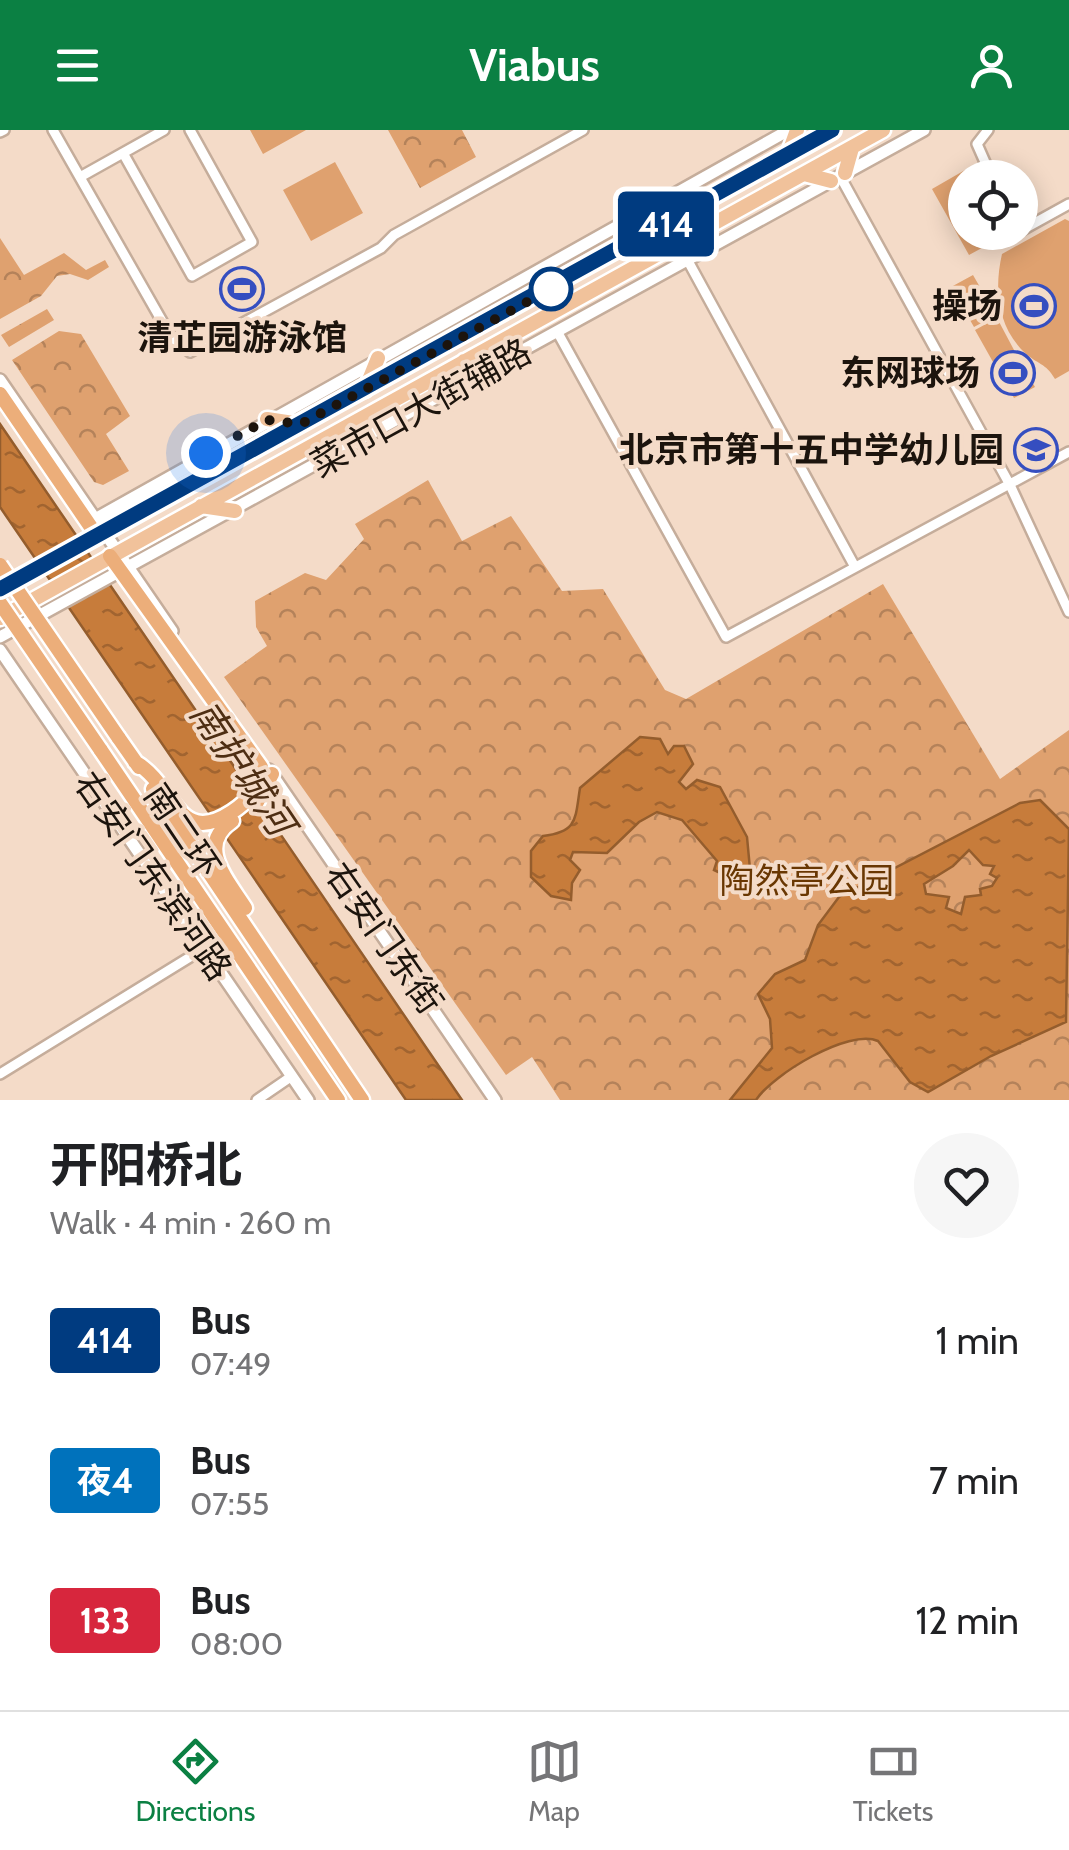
<!DOCTYPE html>
<html lang="en">
<head>
<meta charset="utf-8">
<style>
  :root { --surface:#fff; --page:#f6f6f6; --text:#202124; --muted:#757577; --line:#e0e0e0; --accent:#0b8043 }
  body { margin:0; font-family:Cabin,"Noto Sans SC",sans-serif; background:var(--page); color:var(--text); height:100vh; display:flex; flex-direction:column; font-size:38px; white-space:nowrap }
  * { box-sizing:border-box; margin:0 }
  p { font-size:32px; color:var(--muted) }
  .icon { flex:none; width:55px; height:55px; fill:none; stroke:currentColor; stroke-width:2; stroke-linecap:round; stroke-linejoin:round }
  .map { position:relative; height:970px; overflow:hidden }
  .details { display:flex; flex-direction:column; background:var(--surface); flex:1 }
  .details>* { flex:none }
  .badge { padding:0 20px; border-radius:8px; font-size:35px; line-height:65px }
  .controls { position:absolute; left:948px; top:30px; display:grid; gap:20px }
  .controls a { display:grid; place-items:center; width:90px; height:90px; border-radius:50%; background:var(--surface); box-shadow:0 5px 25px #0003; font-size:50px }
  .you { position:absolute; width:50px; height:50px; margin:-25px; border:8px solid #fff; border-radius:50%; background:#1a73e8; box-shadow:0 0 0 15px #1a73e833 }
  .map>.badge { position:absolute; translate:-50% -50%; box-shadow:0 0 0 5px #fff }
  .round { display:grid; place-items:center; flex:none; width:105px; height:105px; border-radius:52px; background:var(--page) }
  .head { display:flex; align-items:center; justify-content:space-between; height:170px; padding:0 50px }
  h1 { font-size:48px; font-weight:700; line-height:75px }
  ul { padding:0; list-style:none }
  li { display:flex; align-items:center; gap:30px; height:140px; padding:0 50px }
  li div { flex:1 }
  li b { display:block; font-size:38px }
  li em { font-style:normal }
  li .badge { min-width:110px; font-weight:700; text-align:center }
  header { display:flex; justify-content:space-between; align-items:center; height:130px; padding:0 50px; background:var(--accent); color:#fff; font-size:45px; font-weight:700 }
  .menu { display:flex; justify-content:space-around; align-items:center; height:140px; border-top:2px solid var(--line); background:var(--surface); font-size:28px; color:var(--muted) }
  .menu a { display:grid; justify-items:center; gap:5px }
  .menu .current { color:var(--accent) }
  .map>svg:first-child { display:block }
  .park { fill:url(#park-crowns) }
  .garden { fill:#dfa16f }
  .water { fill:url(#water-ripples); stroke:#945d2d; stroke-width:2.5; fill-rule:evenodd }
  .lines { fill:none; stroke-linecap:round; stroke-linejoin:round }
  .minor-casing { stroke:#c5ad9b; stroke-width:14 }
  .tertiary-casing { stroke:#c5ad9b; stroke-width:16 }
  .primary-casing { stroke:#fff; stroke-width:19 }
  .trunk-casing { stroke:#fff; stroke-width:19 }
  .minor { stroke:#fff; stroke-width:9 }
  .tertiary { stroke:#fff; stroke-width:11 }
  .primary { stroke:#f1c29b; stroke-width:14 }
  .trunk { stroke:#ecae7a; stroke-width:14 }
  .trunk-bridge-casing { stroke:#fff; stroke-width:19; stroke-linecap:butt }
  .trunk-bridge { stroke:#ecae7a; stroke-width:14 }
  .line-casing { stroke:#fff; stroke-width:22 }
  .line { stroke:#003b80; stroke-width:15 }
  .walk { stroke:#1c140d; stroke-width:10; stroke-dasharray:0 18 }
  .stop-dot { fill:#fff; stroke:#003b80; stroke-width:5 }
  .labels { text-anchor:middle; stroke-width:8; stroke-linejoin:round; paint-order:stroke }
  .poi-label { font-size:35px; font-weight:bold; fill:#1c140d; stroke:#f4dbc8; text-anchor:end }
  .street-label { font-size:35px; fill:#1c140d; stroke:#f4dbc8 }
  .park-label { font-size:35px; fill:#693702; stroke:#f4dbc8 }
  .water-label { font-size:38px; font-style:italic; fill:#4e2e13; stroke:#f4dbc8 }
</style>
</head>
<body>
<header><svg class="icon" aria-label="menu" viewBox="0 0 24 24"><path d="M4 6h16M4 12h16M4 18h16"/></svg>Viabus<svg class="icon" aria-label="person" viewBox="0 0 24 24"><circle cx="12" cy="8" r="4"/><path d="M4 21q1-7 8-7t8 7"/></svg></header>
<div class="map">
<svg width="1069" height="970" viewBox="0 0 1069 970">
  <defs>
    <pattern id="park-crowns" width="20" height="18" patternUnits="userSpaceOnUse" patternTransform="scale(2.5)"><rect width="20" height="18" fill="#dfa16f"/><path d="M2 6a3 3 0 1 1 6 0M12 15a3 3 0 1 1 6 0" fill="none" stroke="#b4825a"/></pattern>
    <pattern id="water-ripples" width="26" height="14" patternUnits="userSpaceOnUse" patternTransform="scale(2.5)"><rect width="26" height="14" fill="#c77c3b"/><path d="M2 4q2-2 4 0t4 0M15 11q2-2 4 0t4 0" fill="none" stroke="#a16430"/></pattern>
  </defs>
  <rect width="100%" height="100%" fill="#f4dbc8"/>
  <path class="park" d="M388,0H462L476,27L420,58Z
    M0,108L24,145L64,123L86,140L105,130L109,137L88,150L70,144L57,146L41,166L0,189Z
    M47,179L54,190L9,217L1,205Z
    M59,201L81,204L130,286L106,304L129,341L103,355L94,352L12,230Z
    M428,350L462,411L511,386L562,461L603,459L665,560L686,569L883,454L1000,649L1069,600V970H560L532,927L506,945L224,547L267,516L256,497L255,471L305,443L326,450L364,409L355,394Z"/>
  <path class="garden" d="M250,0H306L263,24Z
    M335,32L363,83L311,111L283,60Z
    M965,40L969,47L965,48V102L1000,103L1002,107L969,125L932,59Z
    M1065,89L1069,91V241L1055,249C1046,233 1037,234 1025,223C997,196 994,159 1002,124Z
    M973,145L996,185L974,197L951,157Z
    M997,188L1014,220L993,232L975,200Z
    M1015,223L1035,257L1014,268L995,234Z"/>
  <path class="water" d="M0,294L462,970H406L0,377Z
    M640,607L660,609L668,624L674,616H684L693,634L679,652L686,659L697,650L720,657L747,707L750,739L731,748L714,740L717,731L682,690L657,682L639,692L607,723L573,722L570,730L580,740L572,753L571,770L551,766L531,747V721L543,706C578,702 575,689 580,658Z
    M1040,670L1069,699L1066,892L991,926L928,962L910,952L878,911C849,898 772,945 756,970H730L772,918L770,889L758,864L775,844L805,830L818,795L839,767L1020,673ZM969,720L983,735L994,736L990,744L997,748L992,756L980,759L981,765L965,767L961,784L946,778L949,767L926,764L924,754L953,736Z"/>
  <g class="lines">
    <g class="minor-casing">
      <path id="minor" d="M53,0L171,207L190,222L381,118L394,105L583,0
        M988,0L977,14L992,48
        M0,2L4,0
        M123,23L192,146L252,112L190,0
        M840,46L1010,355L1069,482
        M80,47L164,0
        M1020,97L1022,100L1069,74
        M688,131L855,437
        M558,203L726,507L1069,322
        M0,944L203,819
        M257,970L292,946"/>
    </g>
    <g class="tertiary-casing">
      <path id="tertiary" d="M0,250L172,501
        M95,389L789,0
        M0,507L924,0
        M0,520L308,970
        M269,640L495,970"/>
    </g>
    <g class="primary-casing">
      <path id="primary" d="M788,25L797,0
        M845,43L852,18
        M804,44L831,51
        M464,231L490,239
        M365,260L378,228
        M267,289L300,294
        M201,376L235,381
        M0,459L832,0
        M0,488L883,0"/>
    </g>
    <g class="trunk-casing">
      <path id="trunk" d="M0,264L97,406
        M110,426L261,637C258,659 250,670 232,682C177,718 176,656 135,632
        M118,607L139,637
        M100,619L338,970
        M153,659L362,970
        M257,672L272,644
        M232,691C195,716 228,751 245,778"/>
    </g>
    <use href="#minor" class="minor"/>
    <use href="#tertiary" class="tertiary"/>
    <use href="#primary" class="primary"/>
    <use href="#trunk" class="trunk"/>
    <g class="trunk-bridge-casing">
      <path id="trunk-bridge" d="M0,435L118,607
        M0,473L100,619"/>
    </g>
    <use href="#trunk-bridge" class="trunk-bridge"/>
  </g>
  <g class="lines">
    <g class="line-casing">
      <path id="line" d="M0,459L832,0"/>
    </g>
    <use href="#line" class="line"/>
    <path class="walk" d="M206,323L267,290L301,294L551,159"/>
  </g>
  <defs>
    <g id="stadium-ring" transform="scale(2.25)"><circle r="9.5" fill="#f4dbc8" stroke="#354ec0" stroke-width="1.5"/><path d="M0-5a6.5 5 0 1 0 0 10a6.5 5 0 1 0 0-10ZM-3.5-1.8h7v3.6h-7Z" fill="#354ec0"/></g>
    <g id="school-ring" transform="scale(2.25)"><circle r="9.5" fill="#f4dbc8" stroke="#354ec0" stroke-width="1.5"/><path d="M0-5L7-2L0 1L-7-2ZM-4 1L0 2.5L4 1V4Q0 6-4 4Z" fill="#354ec0"/></g>
  </defs>
  <g fill-rule="evenodd">
    <use href="#stadium-ring" x="242" y="159"/>
    <use href="#stadium-ring" x="1034" y="176"/>
    <use href="#stadium-ring" x="1013" y="243"/>
    <use href="#school-ring" x="1036" y="320"/>
  </g>
  <circle class="stop-dot" cx="551" cy="159" r="20"/>
  <g class="labels">
    <g class="poi-label">
      <text x="1002" y="188">操场</text>
      <text x="242" y="220" text-anchor="middle">清芷园游泳馆</text>
      <text x="980" y="255">东网球场</text>
      <text x="1004" y="332">北京市第十五中学幼儿园</text>
    </g>
    <g class="street-label">
      <text transform="translate(421 278) rotate(-29)" y="12">菜市口大街辅路</text>
      <text transform="translate(182 701) rotate(56)" y="12">南二环</text>
      <text transform="translate(153 746) rotate(55)" y="12">右安门东滨河路</text>
      <text transform="translate(384 808) rotate(55)" y="12">右安门东街</text>
    </g>
    <g class="park-label">
      <text x="807" y="763">陶然亭公园</text>
    </g>
    <g class="water-label">
      <text transform="translate(242 638) rotate(56)" y="13">南护城河</text>
    </g>
  </g>
</svg>
<div class="controls">
<a><svg class="icon" aria-label="locate" viewBox="0 0 24 24"><circle cx="12" cy="12" r="6"/><path d="M12 2v4M12 18v4M2 12h4M18 12h4"/></svg></a>
</div>
<div class="you" style="left:206px;top:323px"></div>
<b class="badge" style="left:666px;top:94px;background:#003b80;color:#fff">414</b>
</div>
<section class="details">
<div class="head"><div><h1>开阳桥北</h1><p>Walk · 4 min · 260 m</p></div><a class="round"><svg class="icon" aria-label="heart" viewBox="0 0 24 24"><path d="M12 20l-8-8c-3-5 5-10 8-4 3-6 11-1 8 4z"/></svg></a></div>
<ul>
<li><span class="badge" style="background:#003b80;color:#fff">414</span><div><b>Bus</b><p>07:49</p></div><em>1 min</em></li>
<li><span class="badge" style="background:#0072bc;color:#fff">夜4</span><div><b>Bus</b><p>07:55</p></div><em>7 min</em></li>
<li><span class="badge" style="background:#d7263d;color:#fff">133</span><div><b>Bus</b><p>08:00</p></div><em>12 min</em></li>
</ul>
</section>
<nav class="menu">
<a class="current"><svg class="icon" aria-label="directions" viewBox="0 0 24 24"><path d="M12 3l9 9-9 9-9-9zM9 14v-3h6M13 9l2 2-2 2"/></svg>Directions</a>
<a><svg class="icon" aria-label="map" viewBox="0 0 24 24"><path d="M3 6l6-2 6 2 6-2v14l-6 2-6-2-6 2zM9 4v14M15 6v14"/></svg>Map</a>
<a><svg class="icon" aria-label="tickets" viewBox="0 0 24 24"><path d="M3 7h18v10H3zM15 7v10"/></svg>Tickets</a>
</nav>
</body>
</html>
